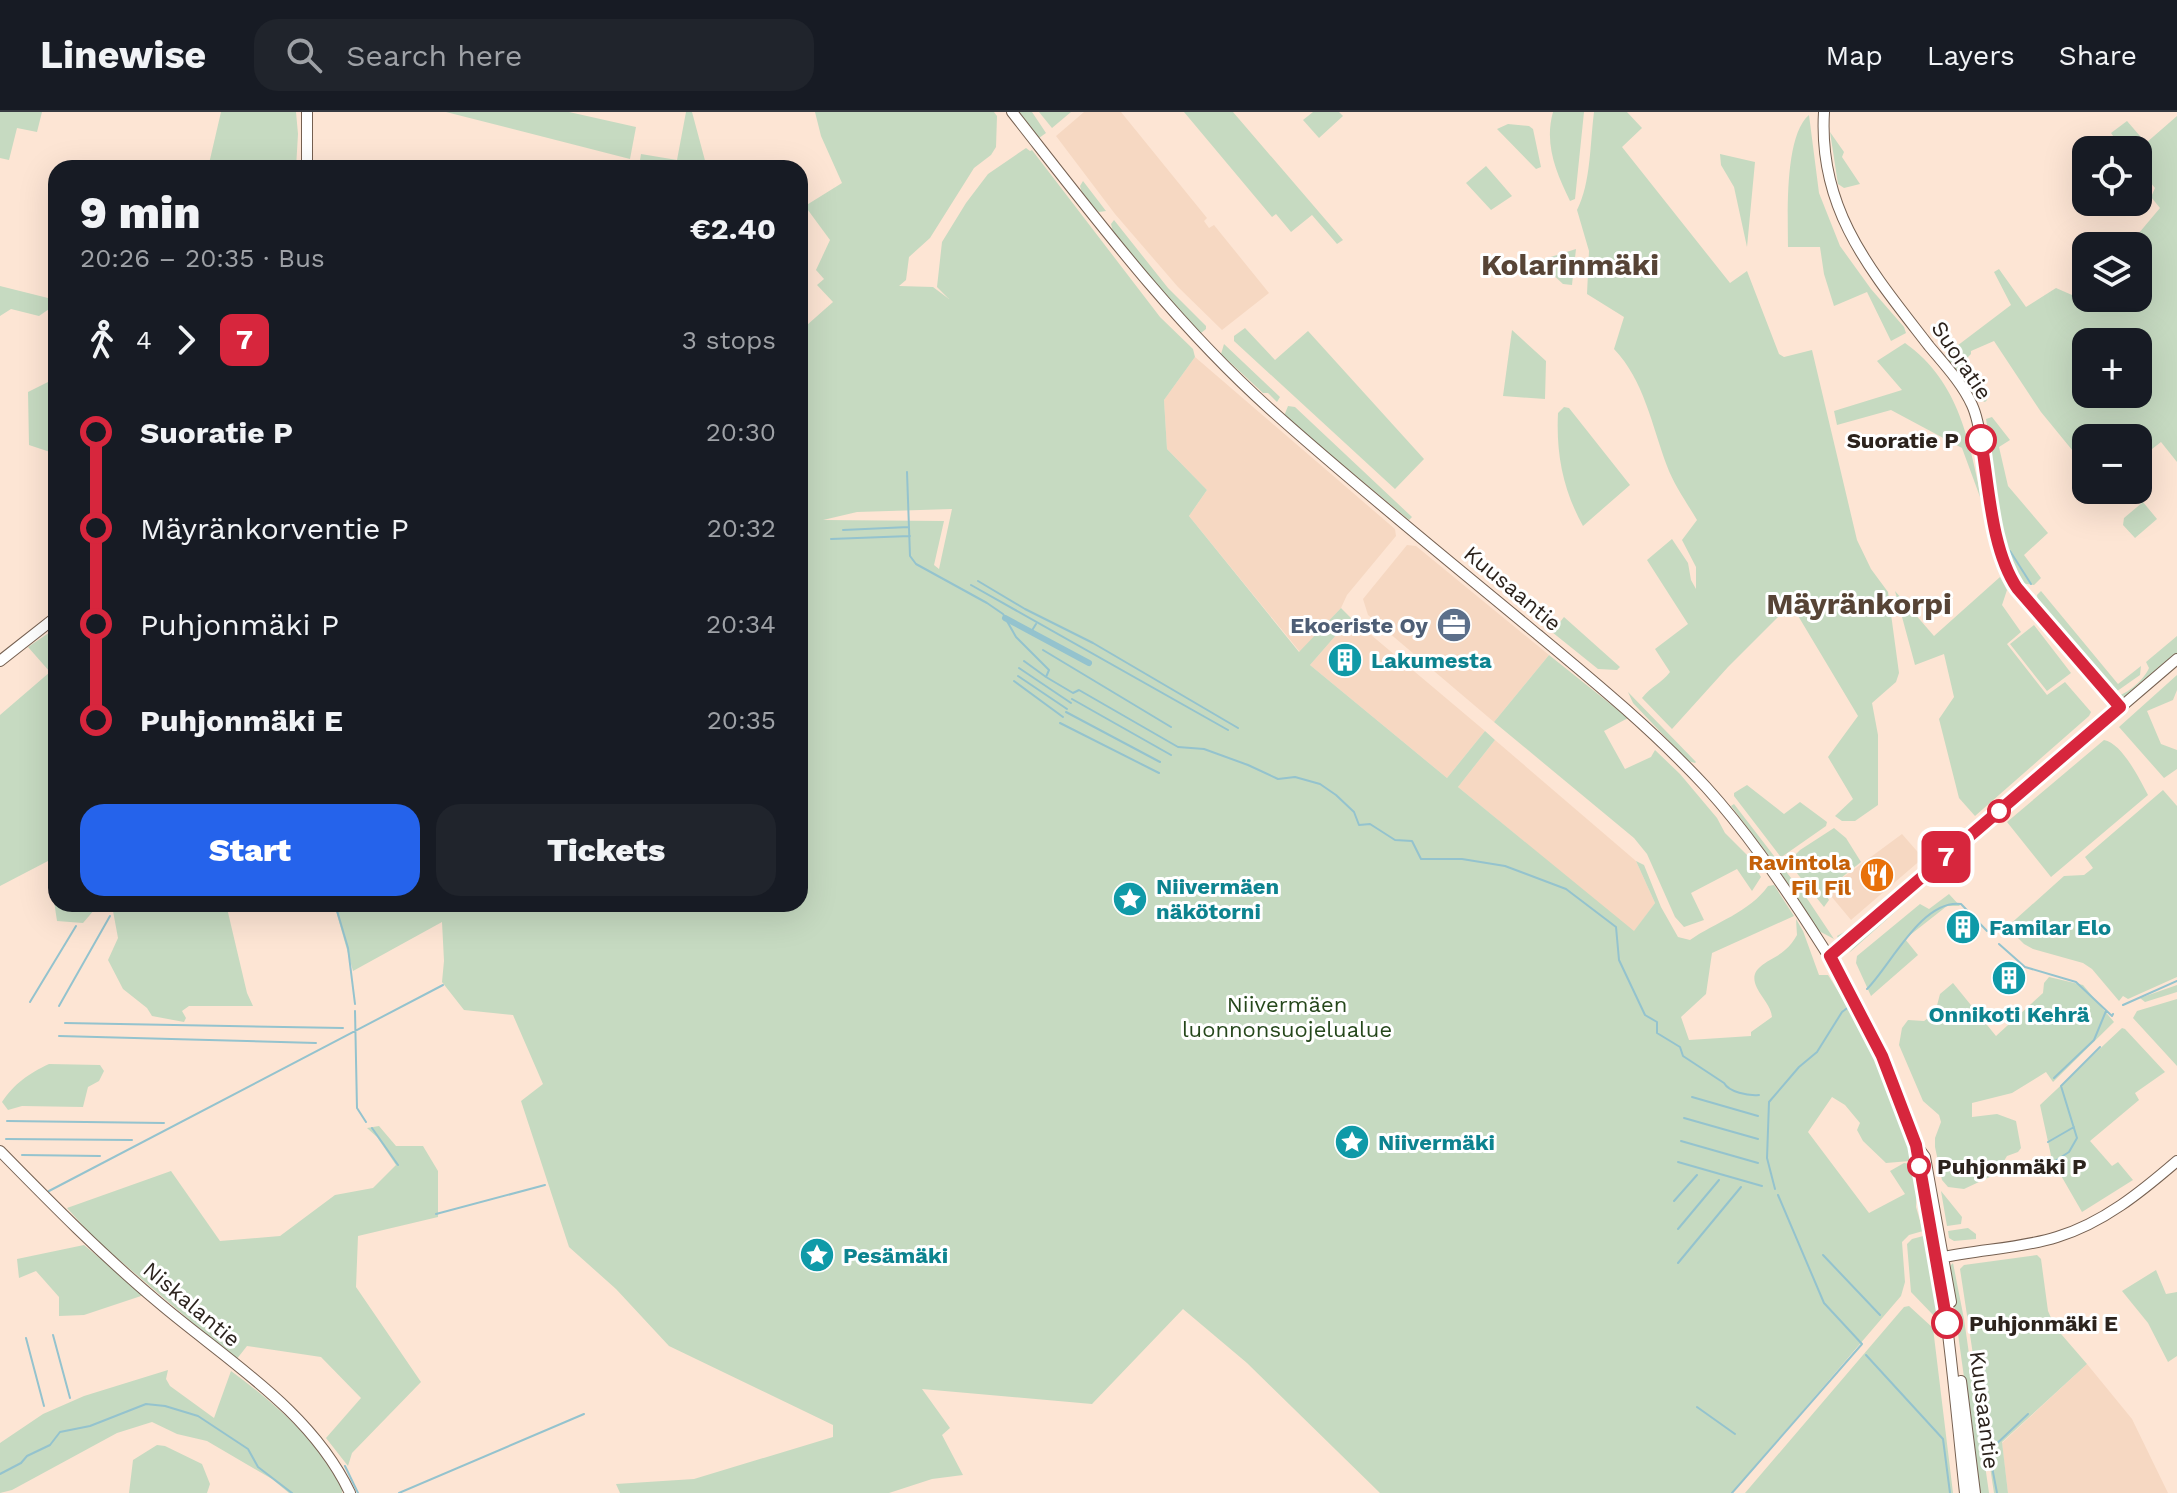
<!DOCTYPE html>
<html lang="en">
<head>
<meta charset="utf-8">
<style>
  :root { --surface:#171b24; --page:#20242c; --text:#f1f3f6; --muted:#9ea1a6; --line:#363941; --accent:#2563eb }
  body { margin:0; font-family:"Work Sans",sans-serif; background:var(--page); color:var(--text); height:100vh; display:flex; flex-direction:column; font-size:30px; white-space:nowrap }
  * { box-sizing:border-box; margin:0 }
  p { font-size:26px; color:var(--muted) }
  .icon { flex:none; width:44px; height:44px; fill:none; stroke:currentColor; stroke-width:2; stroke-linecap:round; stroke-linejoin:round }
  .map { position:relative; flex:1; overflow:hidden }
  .details { position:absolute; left:48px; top:48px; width:760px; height:752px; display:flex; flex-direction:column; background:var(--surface); border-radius:24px; box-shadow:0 8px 32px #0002 }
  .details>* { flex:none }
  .badge { padding:0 16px; border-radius:12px; font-size:28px; line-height:52px }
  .controls { position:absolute; left:2072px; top:24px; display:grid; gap:16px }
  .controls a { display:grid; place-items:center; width:80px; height:80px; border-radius:16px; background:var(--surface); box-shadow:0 8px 32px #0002; font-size:40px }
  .map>.badge { position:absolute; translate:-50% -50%; box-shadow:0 0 0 4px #fff }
  .legs { display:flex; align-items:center; gap:12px; height:88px; padding:0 32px; font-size:26px }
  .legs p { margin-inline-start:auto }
  .headline { display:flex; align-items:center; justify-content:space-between; height:136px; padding:0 32px }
  h1 { font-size:44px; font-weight:800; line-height:60px }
  .action { display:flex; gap:16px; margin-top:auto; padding:16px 32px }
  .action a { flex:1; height:92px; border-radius:24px; background:var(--accent); color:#fff; font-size:32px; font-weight:800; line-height:92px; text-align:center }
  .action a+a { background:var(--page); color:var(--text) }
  ul { padding:0 32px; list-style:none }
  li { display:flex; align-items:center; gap:28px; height:96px; font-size:30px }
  li i { display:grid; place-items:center; width:12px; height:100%; margin:0 10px; background:currentColor }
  li i::after { content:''; width:20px; height:20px; margin:-10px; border:6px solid; border-radius:50%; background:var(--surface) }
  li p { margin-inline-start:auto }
  li:first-child i { background:linear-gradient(#0000 50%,currentColor 0) }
  li:last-child i { background:linear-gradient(currentColor 50%,#0000 0) }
  header { display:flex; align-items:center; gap:48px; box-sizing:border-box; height:112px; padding:0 40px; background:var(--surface); border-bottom:2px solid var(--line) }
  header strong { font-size:38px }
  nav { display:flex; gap:44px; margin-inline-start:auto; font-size:28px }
  .search { width:560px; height:72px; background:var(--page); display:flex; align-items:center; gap:20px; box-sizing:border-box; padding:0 28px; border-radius:24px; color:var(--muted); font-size:30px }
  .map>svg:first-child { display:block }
  .built { fill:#f6d8c2 }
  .green { fill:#c6dac1; fill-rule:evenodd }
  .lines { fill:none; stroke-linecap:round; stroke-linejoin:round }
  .stream { stroke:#94c3ce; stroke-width:2 }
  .canal { stroke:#94c3ce; stroke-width:6 }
  .secondary-casing { stroke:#756051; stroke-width:12 }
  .secondary { stroke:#fff; stroke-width:10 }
  .line-1-casing { stroke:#fff; stroke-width:18 }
  .line-1 { stroke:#d7263d; stroke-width:12 }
  .stop-1-dot { fill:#fff; stroke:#d7263d; stroke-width:4 }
  .labels { text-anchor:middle; stroke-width:6; stroke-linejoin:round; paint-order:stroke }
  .street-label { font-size:22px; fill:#2c231d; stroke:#fff }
  .stop-label { font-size:22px; font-weight:bold; fill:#2c231d; stroke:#fff; text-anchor:start }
  .service-label { font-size:22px; font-weight:bold; fill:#4e5e75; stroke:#fff; text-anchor:end }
  .culture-label { font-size:22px; font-weight:bold; fill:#0d838f; stroke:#fff; text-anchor:start }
  .food-label { font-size:22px; font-weight:bold; fill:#c56008; stroke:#fff; text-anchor:end }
  .park-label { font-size:22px; fill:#25471b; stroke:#fff }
  .district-label { font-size:30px; font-weight:bold; fill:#574436; stroke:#fff }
</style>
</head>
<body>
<header>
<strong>Linewise</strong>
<div class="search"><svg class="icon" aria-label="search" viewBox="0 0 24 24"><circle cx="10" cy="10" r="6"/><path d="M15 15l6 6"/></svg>Search here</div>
<nav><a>Map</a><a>Layers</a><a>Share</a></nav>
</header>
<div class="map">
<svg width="2177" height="1381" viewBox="0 0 2177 1381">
  <rect width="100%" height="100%" fill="#fde5d4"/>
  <path class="built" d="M1084,0H1121L1207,106L1204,109L1209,116L1214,113L1269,181L1222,218L1178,175L1115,102L1056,24Z
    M1195,245L1395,417L1396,424L1347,483L1341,496L1300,540L1189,404L1207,378L1167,337L1164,288Z
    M1407,433L1416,434L1549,543L1494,610L1368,503L1363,487Z
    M1351,506L1485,619L1447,666L1310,553Z
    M1495,628L1636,749L1655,791L1634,820L1458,675Z
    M1902,722L1923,746L1851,808L1826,778Z
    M2087,1252L2132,1307L2168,1381H2008L2002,1331Z"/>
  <path class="green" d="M0,0H42L37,20L17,16L9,48L0,46Z
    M221,0H296L298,22L296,56H208Z
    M446,0H569L636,15L630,47Z
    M686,0H692L707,56L639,54L641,42L677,48Z
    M815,0H994L997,4L996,35L991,43L974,56L930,126L909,145L906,168L899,174L933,175L949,187L937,175L942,130L966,91L988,62L1026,36L1030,39L1032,38L1160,205L1193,237L1195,245L1164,288L1167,337L1207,378L1189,404L1299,540L1341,496L1351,506L1310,553L1447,666L1485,619L1495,628L1458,675L1634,819L1655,791L1636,749L1644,753L1661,795L1678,825L1690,828C1714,811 1750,800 1768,774L1774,773L1794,804L1712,841L1706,882L1681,905L1689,928L1751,924V920L1772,905C1771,894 1762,886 1757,876C1746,854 1772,850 1785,838C1790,834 1794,828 1797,823L1796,807L1803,819L1819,863H1828C1857,908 1906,997 1910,1049L1886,1051L1863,1029L1857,1018L1860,1011L1845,993L1832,985L1808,1020L1869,1101L1905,1082L1890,1059L1904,1051L1911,1052L1917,1074L1916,1095L1923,1119L1909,1123L1902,1130L1905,1170L1901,1184L1732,1381H1380L1247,1251L1183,1197L1092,1292L922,1277L950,1316L942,1323L963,1363L932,1367L889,1381H620L616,1372L694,1367L833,1325V1313L669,1234L616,1177L569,1135L521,989L543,972L513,903L464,898L442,870L444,849L442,810L353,859L334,792H800V207L807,213L833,190L817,173L824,167L816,158L830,128L805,94L842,71L821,24ZM952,397L939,457L934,453L944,409L823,408L857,400Z
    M1018,0H1032L1046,21L1039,26Z
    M1039,0H1071L1052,16Z
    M1184,0H1233L1343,128L1337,132L1312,103L1291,120L1276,102L1272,105Z
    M1313,0H1339L1343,4L1319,26L1303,8Z
    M1553,0H1584L1575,87L1570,89C1556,60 1544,32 1553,0Z
    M1594,0H1627L1642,16L1622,35L1730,171L1747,159L1779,242L1784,245L1812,238L1857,428L1871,457L1888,480L1899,561L1896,570L1872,591L1878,623V693L1855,709H1842L1835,704L1853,687L1828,645L1858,604L1791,492L1728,555L1672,617L1642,586C1651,574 1662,571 1670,560L1655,537L1688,512L1647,448L1672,427L1688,451L1691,468L1696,477V455L1682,428L1697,408C1687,391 1674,373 1667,354C1652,314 1644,268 1614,237L1624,205L1587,182L1589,139L1577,98C1591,71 1590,31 1594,0Z
    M1809,3L1819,81L1840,134L1871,177L1904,215L1906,221L1891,229L1867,180L1834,194L1824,162L1820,135H1788C1788,104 1784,24 1809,3Z
    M2177,4V350L2161,330L2138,348V326H2086V355L2041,300L1994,229L1971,239V242L1966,247L1986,285L1987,288L1985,290L1976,286L1945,243L2011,193L1994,160L1999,157L2026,195L2056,176L2072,183L2086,170V186H2138V134H2128L2160,96L2151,85L2155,76L2138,56V38H2123L2111,21L2127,9L2146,31ZM2086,230H2138V282H2086Z
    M1508,12L1529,14L1533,17L1541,55L1536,57L1497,17Z
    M1830,20L1844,40L1842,45L1860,72L1844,76L1838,72Z
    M1720,42L1755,50L1747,135L1734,75L1721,53Z
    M1486,54L1512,84L1491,98L1466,71Z
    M1083,69L1106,99L1099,100C1091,94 1082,84 1080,74Z
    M1114,108L1168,176L1206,214V217L1201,221L1196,219L1113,120L1111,112Z
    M1576,137L1572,173L1563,172L1538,149Z
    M0,174L56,188V196L52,195L39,204L11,197L0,204Z
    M1245,216L1275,248L1308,219L1424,347L1395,377L1234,229V224Z
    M1512,218L1546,249L1545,287L1503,284Z
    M1905,231C1960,270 1969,330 1983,393L1962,336L1891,298L1837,313L1834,299L1902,278L1877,249Z
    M1224,232L1280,285L1277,290L1268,281H1263L1221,242Z
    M56,266V342L29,333L28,280Z
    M1288,294L1295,295L1412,405L1409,408L1284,304Z
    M1564,295L1569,296L1630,373L1583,414C1563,378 1556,342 1558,301Z
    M1992,305L2010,328L1999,335L2008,374L2048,421L2024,443L2041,466L2034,473L2020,471C1999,440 1995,363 1989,325L1986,307Z
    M2143,390L2157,407L2135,426L2123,413L2124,406Z
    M2000,465L2007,478L2002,493L2021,520L2007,532L2047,583L2065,570L2091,600L2089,604L1975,704L1959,686L1939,607L1954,585L1944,542L1915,553L1895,479L1934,524Z
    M2041,479L2118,572L2141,554L2140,563L2113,582L2038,492L2037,483Z
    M1564,505L1620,555L1617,558L1598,557L1552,520Z
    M2034,513L2071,561L2047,579L2010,532Z
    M56,516V792H226L247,881L253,894H189L182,899L186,906L184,910L152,904L147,896L123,877L108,848L118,826L113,799L105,795L95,797L83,811L57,809L48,749L0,774V603L50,560L28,535Z
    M2177,524V541L2127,584L2116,585C2128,581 2144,568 2149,556L2146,550Z
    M1549,543L1628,606L1604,619L1625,657L1651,645L1655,638L1680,662L1717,706L1725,721L1749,745L1761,765L1752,779L1737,757L1691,781L1704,808L1684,815L1675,805L1647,742L1634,726L1494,610Z
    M2177,563V578L2173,588L2147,599L2161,632L2177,638V657L2164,666L2119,615Z
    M1628,580L1696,650L1695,651L1688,649L1633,591Z
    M2096,607L2099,608L1962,726L1959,723Z
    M2099,620L2101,622L2002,707L2000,704Z
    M2104,628C2122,631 2140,668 2148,683L2051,765L2007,710Z
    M1747,673L1784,702L1800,690L1827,710L1826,714L1783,744H1780L1734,684V681Z
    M2163,678L2177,694V865L2128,887L2123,884L2119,889L2092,857L2083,851L2033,837L2024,832L2007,815L2064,764L2084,763L2093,756L2085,745Z
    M1734,692L1808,788L1834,827L1819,819L1773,749L1731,694Z
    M1834,716L1846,726L1861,750L1826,778L1825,781L1829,788L1824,795L1788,750L1800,738Z
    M1928,751L1927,755L1877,799L1838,826L1837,824L1852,816Z
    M1935,761H1939L1849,841L1870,816Z
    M1949,782L1960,794H1947L1905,827L1918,843L1871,884L1856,851L1857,844L1920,792L1929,797Z
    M2049,865L2083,873L2114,910L2053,970L2046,960L2012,981L1972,991V1005L1997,1002L2016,1009L2021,1036L2018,1040L2007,1044L1996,1062L1964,1077L1948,1075L1942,1068L1935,1035V1026L1941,1010L1939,1003L1923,989L1899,933L1902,916L1908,908L1924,909L1935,901L1940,882L1953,871L1996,924L2043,881L2044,871Z
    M2177,873V880L2145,890L2140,886Z
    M2177,887V954L2133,906L2137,899Z
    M2122,916L2125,917L2165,960L2135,981L2139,988L2090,1029L2112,1054L2118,1050L2133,1068L2082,1100L2052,1048L2040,993Z
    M49,952L100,953L104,959L99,969L88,975L83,995L22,994L8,998L2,990C15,971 28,962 49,952Z
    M379,1014L396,1034H423L438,1059V1105L358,1124L356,1175L421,1270L352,1341L348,1354L326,1326L361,1286L321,1245L247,1234L236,1248L96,1128L67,1096L171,1059L220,1129L280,1124L335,1083L373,1076L396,1053L377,1025L367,1016Z
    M1941,1079L1962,1105L1961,1112L1947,1114Z
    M1968,1116L1976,1122V1127L1954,1129L1949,1126L1948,1119Z
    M1927,1123C1933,1146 1946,1187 1936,1206L1911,1180L1907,1132L1912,1127Z
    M84,1133L144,1183L84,1203L59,1204V1185L36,1159L19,1166L17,1147Z
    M2037,1143L2041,1147L2048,1199L2055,1215L2087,1252L2002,1330L2008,1381H1994L1960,1157L1964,1153Z
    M1953,1151L1964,1207L1989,1381H1980L1950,1164L1951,1153Z
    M2156,1158L2166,1182L2177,1180V1244L2168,1250L2148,1211L2122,1179Z
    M1909,1194L1933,1216L1953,1381H1745L1904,1195Z
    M168,1258L166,1267L170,1274L214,1306L231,1259C277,1293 315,1326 342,1377V1381H289L272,1367L207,1329L177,1322L152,1310L117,1321L12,1378L0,1381V1331L43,1302L84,1284Z
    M157,1333L165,1334L202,1352L210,1372L207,1381H129L133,1348Z"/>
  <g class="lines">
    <path class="stream" d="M907,360L910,444L916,452L987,491L1003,502L1016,525L1049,558L1046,565L1073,581L1079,578L1178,635L1204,637L1248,653L1278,667L1295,665L1320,672L1336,683L1354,700L1359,713L1370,712L1395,728L1412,729L1421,747H1462L1505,754L1566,777L1616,815L1619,848L1645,903L1657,910V921L1680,935L1683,944L1724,971C1729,980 1748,984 1759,983
      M843,418L909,415
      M831,427L910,424
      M2010,439L2031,472
      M978,469L1025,497L1093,531L1238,616
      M971,473L1228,618
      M1031,520L1036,512
      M1043,538L1171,615
      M1024,549L1046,565
      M1019,556L1071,591
      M1018,564L1067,597
      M1014,569L1063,605
      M1072,587L1171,643
      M1066,600L1160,650
      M1060,611L1159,661
      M335,792L348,836L355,892
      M1999,832L2025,855L2076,870L2112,904L2113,902
      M1867,877C1891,853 1922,787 1961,792L1987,819
      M30,890L76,814
      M2123,893L2177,869
      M59,894L110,804
      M355,899L357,996L366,1010
      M65,911L343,916
      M59,924L316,931
      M2054,966L2094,928L2106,899
      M1692,985L1758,1004
      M1684,1006L1758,1027
      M7,1009L164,1011
      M372,1016L398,1053
      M6,1027L132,1028
      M1681,1029L1758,1051
      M2048,1030L2074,1015
      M22,1043L100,1044
      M2055,1049L2069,1040L2077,1026L2061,974L2100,935
      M1678,1050L1762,1074
      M1775,1077L1767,1046L1769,990L1799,955L1817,940L1842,900L1850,894
      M49,1079L443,873
      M1674,1089L1697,1063
      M436,1102L545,1073
      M1678,1117L1719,1068
      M1823,1143L1880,1203
      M1678,1151L1741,1075
      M53,1223L70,1286
      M26,1226L44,1294
      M1866,1243L1943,1327L1950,1381
      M1697,1295L1735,1322
      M345,1354L358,1381
      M0,1362L21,1351L27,1344L50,1333L60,1320L90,1314L146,1292L165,1294L198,1304L248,1337L258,1355L292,1381
      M399,1381L584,1302
      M1732,1381L1862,1232L1824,1191L1778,1083
      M1997,1381L1989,1339L2028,1302"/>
    <path class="canal" d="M1005,506L1089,551"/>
    <g class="secondary-casing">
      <path id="secondary" d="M307,0V56
        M1012,0C1093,103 1172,209 1270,297C1357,375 1448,448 1537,522C1596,571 1654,619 1706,675C1745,718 1778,766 1810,815C1842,864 1872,914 1893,969C1942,1099 1950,1244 1965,1381
        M1824,0C1818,99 1872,160 1929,234C1944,252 1962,271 1972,293C1978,306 1980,321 1982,335C1990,381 1991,437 2017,476L2120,595
        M0,549L56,505
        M1830,844L2177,547
        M1917,1034L1925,1045L1951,1190
        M0,1039C51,1091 102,1143 158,1190C226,1248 311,1298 350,1381
        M1940,1146C1979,1137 2019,1137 2057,1125C2103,1111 2141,1080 2177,1049
        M1961,1269L1975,1381"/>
    </g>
    <use href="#secondary" class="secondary"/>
  </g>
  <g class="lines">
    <g class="line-1-casing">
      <path id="line-1" d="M1947,1211L1916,1033L1882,944L1830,844L2120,595L2017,476C1991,437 1989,374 1981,328"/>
    </g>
    <use href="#line-1" class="line-1"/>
  </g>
  <defs>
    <g id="office-disc" transform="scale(1.8)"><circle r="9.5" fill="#5c6f8a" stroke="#fff"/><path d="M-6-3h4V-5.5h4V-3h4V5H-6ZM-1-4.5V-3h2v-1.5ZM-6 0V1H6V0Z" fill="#fff"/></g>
    <g id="building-disc" transform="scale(1.8)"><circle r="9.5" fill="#0f9aa8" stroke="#fff"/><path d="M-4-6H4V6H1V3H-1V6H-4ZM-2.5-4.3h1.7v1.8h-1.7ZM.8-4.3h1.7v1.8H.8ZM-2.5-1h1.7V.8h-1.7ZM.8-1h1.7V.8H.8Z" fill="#fff"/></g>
    <g id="restaurant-disc" transform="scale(1.8)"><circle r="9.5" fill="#e8710a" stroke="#fff"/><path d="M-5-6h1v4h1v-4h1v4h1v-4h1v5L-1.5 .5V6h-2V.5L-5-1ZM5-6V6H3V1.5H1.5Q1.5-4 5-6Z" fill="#fff"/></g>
    <g id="sight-disc" transform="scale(1.8)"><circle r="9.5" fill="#0f9aa8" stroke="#fff"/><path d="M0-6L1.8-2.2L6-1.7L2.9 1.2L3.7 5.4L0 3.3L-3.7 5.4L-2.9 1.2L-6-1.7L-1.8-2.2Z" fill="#fff"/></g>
  </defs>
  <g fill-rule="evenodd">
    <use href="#office-disc" x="1454" y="513"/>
    <use href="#building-disc" x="1345" y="548"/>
    <use href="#restaurant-disc" x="1877" y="763"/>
    <use href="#sight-disc" x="1130" y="787"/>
    <use href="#building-disc" x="1963" y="815"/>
    <use href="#building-disc" x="2009" y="866"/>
    <use href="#sight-disc" x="1352" y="1030"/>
    <use href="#sight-disc" x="817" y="1143"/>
  </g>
  <g class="stop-1-dot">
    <circle cx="1981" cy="328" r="14"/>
    <circle cx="1999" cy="699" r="10"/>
    <circle cx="1919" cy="1054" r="10"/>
    <circle cx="1947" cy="1211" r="14"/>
  </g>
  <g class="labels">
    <g class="street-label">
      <text transform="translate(1962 248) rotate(56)" y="8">Suoratie</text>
      <text transform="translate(1513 476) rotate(40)" y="8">Kuusaantie</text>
      <text transform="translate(192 1192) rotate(40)" y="8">Niskalantie</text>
      <text transform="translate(1985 1298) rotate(83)" y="8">Kuusaantie</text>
    </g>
    <g class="stop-label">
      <text x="1959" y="336" text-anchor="end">Suoratie P</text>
      <text x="1937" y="1062">Puhjonmäki P</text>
      <text x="1969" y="1219">Puhjonmäki E</text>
    </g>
    <g class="service-label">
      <text x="1428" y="521">Ekoeriste Oy</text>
    </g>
    <g class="culture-label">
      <text x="1371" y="556">Lakumesta</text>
      <text x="1156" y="782">Niivermäen<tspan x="1156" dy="25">näkötorni</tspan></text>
      <text x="1989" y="823">Familar Elo</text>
      <text x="2009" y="910" text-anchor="middle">Onnikoti Kehrä</text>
      <text x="1378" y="1038">Niivermäki</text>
      <text x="843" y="1151">Pesämäki</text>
    </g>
    <g class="food-label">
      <text x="1851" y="758">Ravintola<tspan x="1851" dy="25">Fil Fil</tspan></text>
    </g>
    <g class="park-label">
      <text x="1287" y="900">Niivermäen<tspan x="1287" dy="25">luonnonsuojelualue</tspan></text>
    </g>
    <g class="district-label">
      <text x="1570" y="163">Kolarinmäki</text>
      <text x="1859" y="502">Mäyränkorpi</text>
    </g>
  </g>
</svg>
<div class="controls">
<a><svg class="icon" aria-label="locate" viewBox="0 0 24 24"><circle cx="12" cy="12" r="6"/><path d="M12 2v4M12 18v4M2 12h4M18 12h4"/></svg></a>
<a><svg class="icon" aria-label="layers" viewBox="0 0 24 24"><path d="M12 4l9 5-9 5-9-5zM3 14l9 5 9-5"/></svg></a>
<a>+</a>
<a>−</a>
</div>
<b class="badge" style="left:1946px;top:745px;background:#d7263d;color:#fff">7</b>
<section class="details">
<div class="headline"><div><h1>9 min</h1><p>20:26 – 20:35 · Bus</p></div><b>€2.40</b></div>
<div class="legs"><svg class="icon" aria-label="walk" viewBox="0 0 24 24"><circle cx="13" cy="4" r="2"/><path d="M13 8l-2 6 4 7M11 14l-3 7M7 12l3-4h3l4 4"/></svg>4<svg class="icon" aria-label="forward" viewBox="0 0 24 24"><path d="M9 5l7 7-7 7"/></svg><b class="badge" style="background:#d7263d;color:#fff">7</b><p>3 stops</p></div>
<ul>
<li><i style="color:#d7263d"></i><b>Suoratie P</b><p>20:30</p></li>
<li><i style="color:#d7263d"></i><span>Mäyränkorventie P</span><p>20:32</p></li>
<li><i style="color:#d7263d"></i><span>Puhjonmäki P</span><p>20:34</p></li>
<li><i style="color:#d7263d"></i><b>Puhjonmäki E</b><p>20:35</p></li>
</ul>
<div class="action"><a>Start</a><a>Tickets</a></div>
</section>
</div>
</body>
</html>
